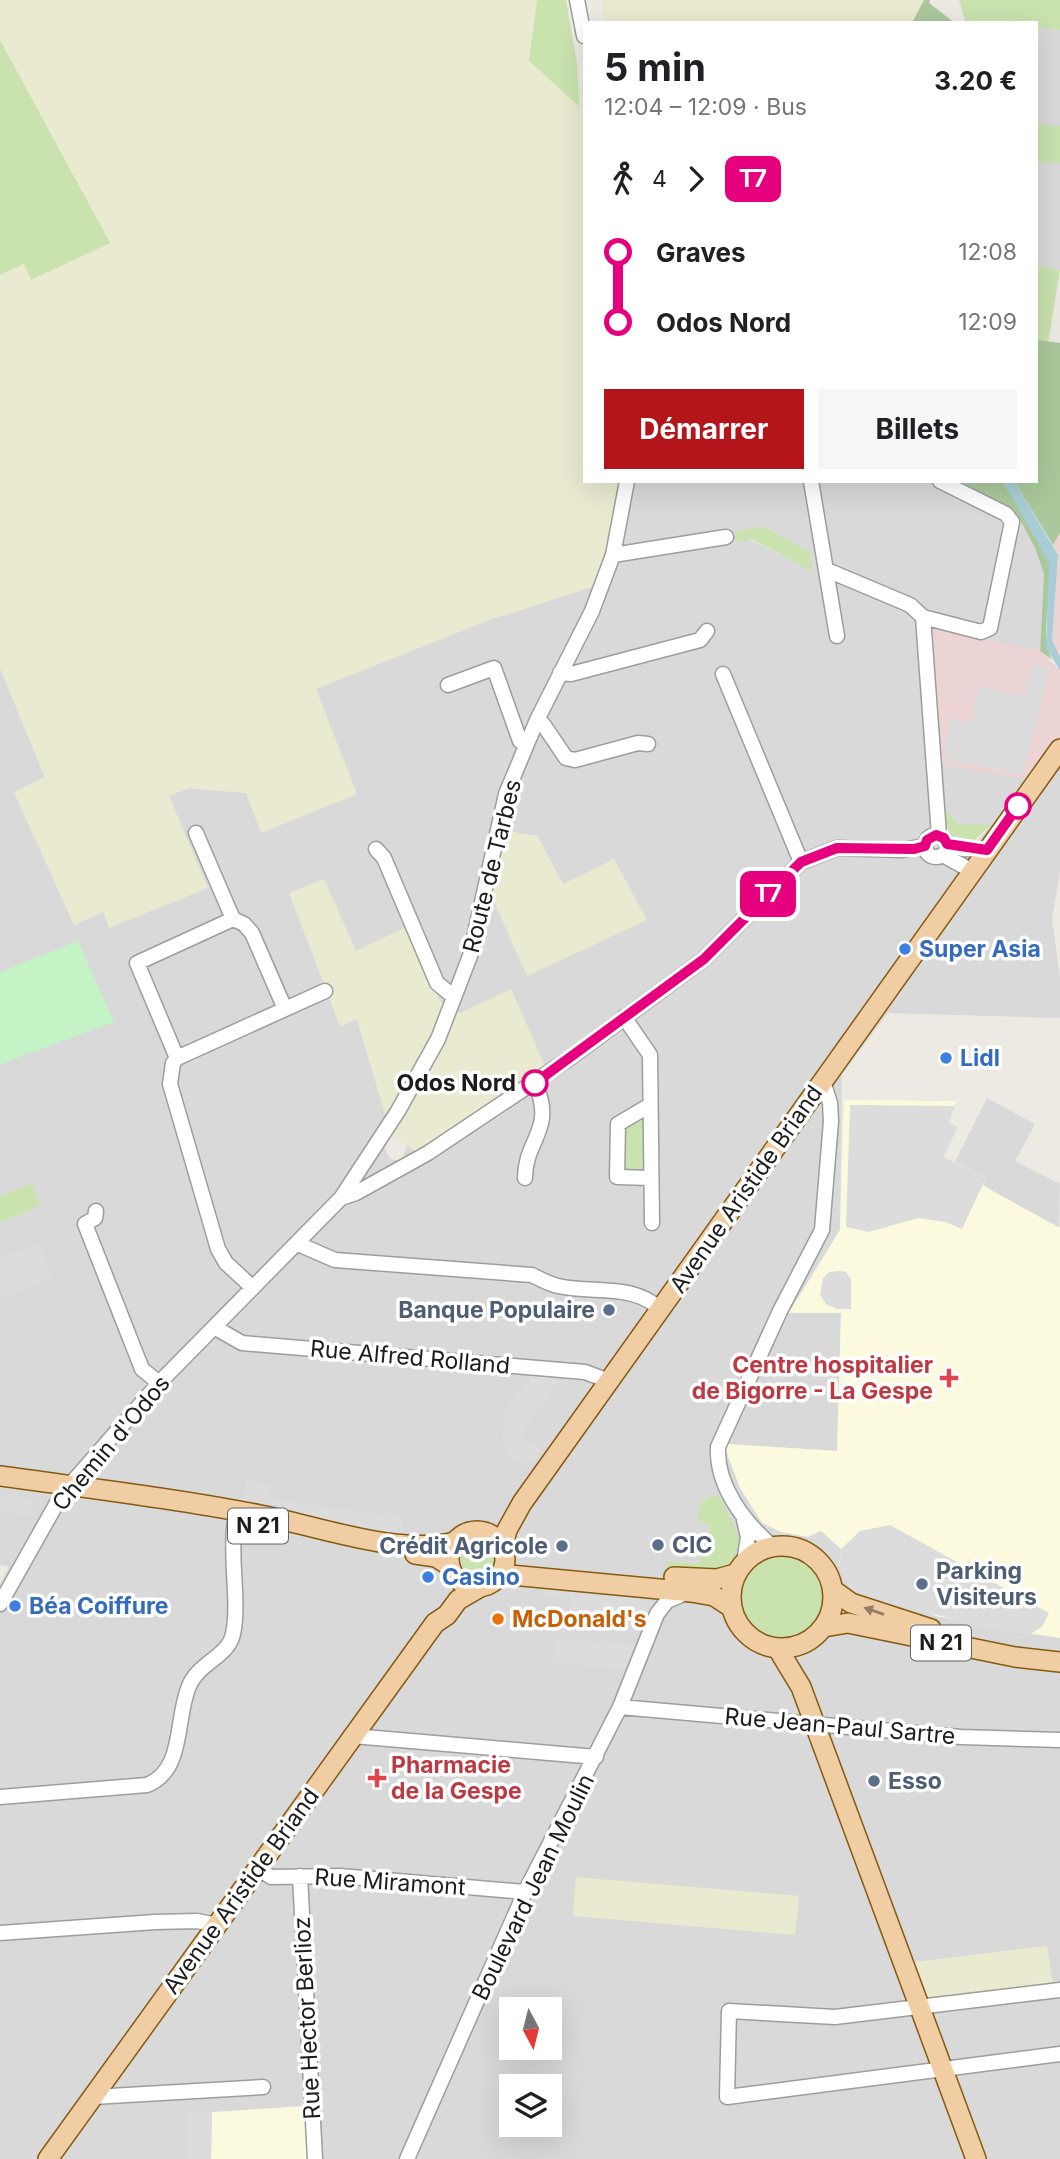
<!DOCTYPE html>
<html lang="fr">
<head>
<meta charset="utf-8">
<style>
  :root { --surface:#fff; --page:#f6f6f6; --text:#202124; --muted:#757577; --accent:#b4151a }
  body { margin:0; font-family:Inter,sans-serif; background:var(--page); color:var(--text); height:100vh; display:flex; flex-direction:column; font-size:26px; white-space:nowrap }
  * { box-sizing:border-box; margin:0 }
  p { font-size:23px; color:var(--muted) }
  .icon { flex:none; width:38px; height:38px; fill:none; stroke:currentColor; stroke-width:2; stroke-linecap:round; stroke-linejoin:round }
  .map { position:relative; flex:1; overflow:hidden }
  .panel { position:absolute; left:583px; top:21px; width:455px; height:462px; display:flex; flex-direction:column; background:var(--surface); border-radius:0px; box-shadow:0 7px 28px #0002 }
  .panel>* { flex:none }
  .badge { padding:0 14px; border-radius:10px; font-size:24px; line-height:46px }
  .needle { width:46px; rotate:173deg }
  .fabs { position:absolute; left:499px; top:1997px; display:grid; gap:14px }
  .fabs a { display:grid; place-items:center; width:63px; height:63px; border-radius:0px; background:var(--surface); box-shadow:0 7px 28px #0002; font-size:35px }
  .map>.badge { position:absolute; translate:-50% -50%; box-shadow:0 0 0 4px #fff }
  .legs { display:flex; align-items:center; gap:10px; height:77px; padding:0 21px; font-size:23px }
  .legs p { margin-inline-start:auto }
  .headline { display:flex; align-items:center; justify-content:space-between; height:119px; padding:0 21px }
  h1 { font-size:38px; font-weight:700; line-height:52px }
  .button { display:flex; gap:14px; margin-top:auto; padding:14px 21px }
  .button a { flex:1; height:80px; border-radius:0px; background:var(--accent); color:#fff; font-size:28px; font-weight:700; line-height:80px; text-align:center }
  .button a+a { background:var(--page); color:var(--text) }
  ul { padding:0 21px; list-style:none }
  li { display:flex; align-items:center; gap:24px; height:70px; font-size:26px }
  li i { display:grid; place-items:center; width:10px; height:100%; margin:0 9px; background:currentColor }
  li i::after { content:''; width:18px; height:18px; margin:-9px; border:5px solid; border-radius:50%; background:var(--surface) }
  li p { margin-inline-start:auto }
  li:first-child i { background:linear-gradient(#0000 50%,currentColor 0) }
  li:last-child i { background:linear-gradient(currentColor 50%,#0000 0) }
  .map>svg:first-child { display:block }
  .residential { fill:#dad9d9; fill-rule:evenodd }
  .commercial { fill:#ecd4d4 }
  .education { fill:#fbfade }
  .farmland { fill:#e9ead0 }
  .grass { fill:#c9e2ae }
  .forest { fill:#aac89c }
  .park { fill:#c4f3c6 }
  .parking { fill:#dcdcdc }
  .water { fill:#a8cdd6 }
  .lines { fill:none; stroke-linecap:round; stroke-linejoin:round }
  .minor-casing { stroke:#9d9d9d; stroke-width:17 }
  .major-casing { stroke:#855a10; stroke-width:22 }
  .minor { stroke:#fff; stroke-width:14 }
  .major { stroke:#f1cda3; stroke-width:19 }
  .oneway { fill:#917d66 }
  .line-1-casing { stroke:#fff; stroke-width:16 }
  .line-1 { stroke:#e6007e; stroke-width:10 }
  .stop-1-dot { fill:#fff; stroke:#e6007e; stroke-width:3.5 }
  .shop-dot { fill:#3f7fe0; stroke:#fff; stroke-width:2.5 }
  .service-dot { fill:#5c6f8a; stroke:#fff; stroke-width:2.5 }
  .health-dot { fill:#e0444e; stroke:#fff; stroke-width:2.5 }
  .food-dot { fill:#e8710a; stroke:#fff; stroke-width:2.5 }
  .labels { text-anchor:middle; stroke-width:7; stroke-linejoin:round; paint-order:stroke }
  .shield { fill:#fff; stroke:#606060; stroke-width:2 }
  .shield-label { font-size:21px; font-weight:bold; fill:#1c1c1c }
  .street-label { font-size:23px; fill:#1c1c1c; stroke:#fff }
  .shop-label { font-size:23px; font-weight:bold; fill:#366cbe; stroke:#fff; text-anchor:start }
  .stop-label { font-size:23px; font-weight:bold; fill:#1c1c1c; stroke:#fff; text-anchor:end }
  .service-label { font-size:23px; font-weight:bold; fill:#4e5e75; stroke:#fff; text-anchor:start }
  .health-label { font-size:23px; font-weight:bold; fill:#be3a42; stroke:#fff; text-anchor:end }
  .food-label { font-size:23px; font-weight:bold; fill:#c56008; stroke:#fff; text-anchor:start }
</style>
</head>
<body>
<div class="map">
<svg width="1060" height="2159" viewBox="0 0 1060 2159">
  <rect width="100%" height="100%" fill="#ede9e3"/>
  <path class="residential" d="M1039,28L1060,30V126L1036,124Z
    M1036,162L1060,163V270L1036,266Z
    M619,481H960L1017,514L1035,548L1044,574L1040,651L931,629L1024,779L1060,736V871L1052,919L1060,978V1018L888,1013L842,1074L840,1230L789,1312L841,1313L837,1451L727,1444L841,1549L839,1568L993,1629L1060,1638V2159H0V1584L9,1567L0,1565V1223L41,1205L32,1183L0,1196V668L45,777L14,792L74,924L104,911L110,928L168,796L189,788L246,793L357,794L315,689L489,620L592,587L607,547ZM764,527L811,553V570L735,532ZM944,807L958,824L990,826L977,841L955,840L945,826ZM505,831L537,836L563,884ZM324,880L356,952L406,927L440,1001L460,1013L401,1161L390,1159L385,1148L391,1134L357,1019L341,1026ZM710,1525L715,1570L667,1569L668,1561L699,1564ZM576,1878L798,1896L795,1934ZM1047,1946L929,2000L915,1963L916,1962ZM511,2009H550V2048H511ZM511,2086H550V2124H511Z
    M987,1098L1035,1124L1015,1161L1060,1184L1059,1228L983,1185L986,1178L955,1162Z"/>
  <path class="commercial" d="M1060,533V657L1052,640L1058,555L1053,545Z
    M931,628L1040,651L1060,670V736L1024,779L940,764Z"/>
  <path class="education" d="M844,1100L956,1101L949,1121L958,1127L944,1157L986,1178L983,1186L1060,1228V1638L936,1616L839,1568L841,1549L821,1531L808,1537L781,1532L762,1523L740,1488L726,1451V1444L837,1451L841,1313H789L840,1230Z
    M304,2106L309,2159H211L212,2112Z"/>
  <path class="farmland" d="M0,0H537L529,61L579,104L578,90L584,88V481H619L607,547L592,587L489,620L316,689L357,794L261,833L246,793L189,788L169,796L208,888L109,928L103,912L74,925L14,792L45,777L0,668V275L24,264L32,280L109,243L0,40Z
    M602,0H924L912,23H604Z
    M505,831L537,836L563,884L614,859L647,920L527,976L491,895Z
    M324,879L356,951L406,927L440,1001L460,1013L511,989L545,1066L416,1152L391,1134L357,1019L340,1026L289,893Z
    M576,1877L799,1896L795,1935L573,1916Z
    M1047,1946L1053,1984L930,2001L915,1962Z"/>
  <path class="grass" d="M537,0H566L577,64L579,106L529,61Z
    M959,0H1060V30L1039,28L1036,56V23H966Z
    M0,40L110,243L31,280L24,264L0,275Z
    M1036,124L1060,126V163L1036,162Z
    M1036,266L1060,270L1048,343L1036,340Z
    M764,527L811,553L812,571L751,539L736,542L735,531Z
    M943,806L958,824L991,825L970,844C950,838 944,828 943,806Z
    M644,1116L646,1171L623,1172V1129Z
    M32,1183L41,1205L0,1223V1196Z
    M711,1496H720L740,1540L735,1560L715,1570H667V1561L699,1564L710,1526L697,1520L701,1503Z
    M461 1558a17 17 0 1 1 34 0a17 17 0 1 1-34 0Z
    M737 1596a44 44 0 1 1 88 0a44 44 0 1 1-88 0Z"/>
  <path class="forest" d="M924,0H930L929,3L955,23H912Z
    M1036,340L1060,343V533L1053,545L1014,481H1036Z
    M960,481H1003C1012,499 1046,548 1049,562C1056,595 1037,629 1052,660L1040,651L1044,574L1035,548L1017,514Z"/>
  <path class="park" d="M78,941L114,1022L0,1064V972Z"/>
  <path class="parking" d="M1032,664L1050,668L1022,775L944,759L949,718L970,724L979,687L1025,694Z
    M850,1105L955,1106L949,1122L958,1127L944,1157L986,1178L962,1229L945,1222L918,1218L869,1232L846,1227Z
    M39,1243L53,1277L0,1299V1259Z
    M840,1271L846,1272L851,1279V1309H837L826,1304L820,1295L823,1278L829,1272Z
    M532,1375L561,1378L520,1435L541,1450L531,1464L528,1462L524,1467L506,1454L510,1446L502,1445L504,1412Z
    M246,1481L270,1486L268,1498L318,1507L402,1516L403,1538L233,1505L245,1496Z
    M3,1494L34,1500L33,1511L27,1516L0,1511V1496Z
    M890,1525L1049,1613L1042,1627L1030,1634L993,1629L850,1593L839,1568L841,1549L860,1531Z
    M545,1584L642,1596L648,1605V1614L645,1619L570,1612L571,1598L545,1596Z
    M557,1639L635,1645L626,1669L552,1663Z
    M212,2112L211,2159H186L187,2114Z"/>
  <path class="water" d="M1003,481H1014L1058,555L1052,640L1060,657V670L1046,648L1049,563Z"/>
  <g class="lines">
    <g class="minor-casing">
      <path id="minor" d="M577,0L584,36
        M811,481L837,636
        M613,555L726,537
        M827,570L910,605L923,617
        M560,673L571,674L700,640L707,631
        M723,674L801,862
        M448,685L494,668L520,741L526,744
        M537,720L543,724L566,758L575,760L638,743L648,744
        M196,833L233,919L244,924L252,933L285,1009
        M939,835L923,617L981,632L990,628L1012,522L1006,514L940,481
        M925 846a11 11 0 1 1 22 0a11 11 0 1 1-22 0Z
        M947,844L963,849L987,850
        M376,849L384,858L437,983L454,997
        M943,855L972,871
        M624,1017L650,1055L652,1223
        M177,1058L137,963L233,919
        M650,1105L618,1124L617,1177L651,1178
        M525,1178C525,1139 556,1130 535,1083
        M341,1198L356,1193L428,1153L570,1058L704,959L801,862L837,848L902,850L925,846
        M96,1211L95,1218L85,1224L142,1369L159,1383
        M298,1244L335,1260L532,1275C540,1279 549,1284 558,1286C594,1294 632,1283 660,1309
        M252,1287L226,1263L218,1249L170,1084L173,1063L177,1058L325,991
        M214,1327L242,1343L585,1372L609,1381
        M772,1546C744,1522 716,1486 718,1447L780,1311L822,1230L831,1121L830,1103L823,1081
        M744,1562L748,1537L744,1520
        M0,1604L62,1494L159,1383L341,1198L398,1111L438,1039L470,956L506,794L537,720L592,611L613,555L627,481
        M620,1707L961,1737L1060,1740
        M353,1736L596,1757
        M0,1797L147,1785C185,1770 175,1719 189,1686C199,1662 228,1657 233,1634C240,1602 229,1557 235,1520
        M258,1868L271,1877L340,1876L525,1892
        M300,1876L315,2159
        M0,1933L155,1922L197,1921L218,1925
        M1060,1990L835,2017L729,2011L727,2097L1060,2054
        M93,2097L263,2087
        M407,2159L525,1892L620,1707L657,1614L667,1601L686,1593"/>
    </g>
    <g class="major-casing">
      <path id="major" d="M0,1476C86,1488 174,1498 260,1515C318,1526 397,1556 455,1542
        M449 1559a28 28 0 1 1 56 0a28 28 0 1 1-56 0Z
        M731 1597a51 51 0 1 1 102 0a51 51 0 1 1-102 0Z
        M503,1547L507,1530L522,1503L1060,749
        M415,1554L436,1557L450,1566
        M500,1574L691,1592L714,1596L731,1607
        M674,1577L717,1579L735,1574
        M833,1590L851,1603L931,1629
        M824,1627L848,1623L1015,1657L1060,1662
        M778,1649L801,1687L976,2159
        M48,2159L435,1623L447,1615L458,1600L482,1586"/>
    </g>
    <use href="#minor" class="minor"/>
    <use href="#major" class="major"/>
  </g>
  <defs><path id="oneway-solid" d="M-6-.8H1V-3.2L6.5 0L1 3.2V.8H-6Z" transform="scale(1.75)"/></defs>
  <use class="oneway" href="#oneway-solid" transform="translate(874 1611) rotate(-161)"/>
  <g class="lines">
    <g class="line-1-casing">
      <path id="line-1" d="M535,1083L704,959L801,862L837,848L914,849L925,846L927,840L936,835L944,838L947,844L987,850L1018,806"/>
    </g>
    <use href="#line-1" class="line-1"/>
  </g>
  <g class="stop-1-dot">
    <circle cx="1018" cy="806" r="12"/>
    <circle cx="535" cy="1083" r="12"/>
  </g>
  <g class="shop-dot">
    <circle cx="905" cy="949" r="7"/>
    <circle cx="946" cy="1058" r="7"/>
    <circle cx="428" cy="1577" r="7"/>
    <circle cx="15" cy="1606" r="7"/>
  </g>
  <g class="service-dot">
    <circle cx="609" cy="1310" r="7"/>
    <circle cx="658" cy="1545" r="7"/>
    <circle cx="562" cy="1546" r="7"/>
    <circle cx="922" cy="1584" r="7"/>
    <circle cx="874" cy="1781" r="7"/>
  </g>
  <g class="health-dot">
    <path d="M945.5 1367.5h7v7h7v7h-7v7h-7v-7h-7v-7h7z"/>
    <path d="M373.5 1767.5h7v7h7v7h-7v7h-7v-7h-7v-7h7z"/>
  </g>
  <circle class="food-dot" cx="498" cy="1619" r="7"/>
  <g class="labels">
    <g class="shield">
      <rect x="228" y="1508.5" width="60" height="35" rx="5"/>
      <rect x="911" y="1625.5" width="60" height="35" rx="5"/>
    </g>
    <g class="shield-label">
      <text x="258" y="1533">N 21</text>
      <text x="941" y="1650">N 21</text>
    </g>
    <g class="street-label">
      <text transform="translate(492 866) rotate(-76)" y="8">Route de Tarbes</text>
      <text transform="translate(746 1189) rotate(-55)" y="8">Avenue Aristide Briand</text>
      <text transform="translate(410 1357) rotate(5)" y="8">Rue Alfred Rolland</text>
      <text transform="translate(111 1443) rotate(-50)" y="8">Chemin d'Odos</text>
      <text transform="translate(840 1726) rotate(5)" y="8">Rue Jean-Paul Sartre</text>
      <text transform="translate(390 1882) rotate(4)" y="8">Rue Miramont</text>
      <text transform="translate(533 1887) rotate(-64)" y="8">Boulevard Jean Moulin</text>
      <text transform="translate(241 1891) rotate(-54)" y="8">Avenue Aristide Briand</text>
      <text transform="translate(307 2018) rotate(-93)" y="8">Rue Hector Berlioz</text>
    </g>
    <g class="shop-label">
      <text x="919" y="957">Super Asia</text>
      <text x="960" y="1066">Lidl</text>
      <text x="442" y="1585">Casino</text>
      <text x="29" y="1614">Béa Coiffure</text>
    </g>
    <g class="stop-label">
      <text x="516" y="1091">Odos Nord</text>
    </g>
    <g class="service-label">
      <text x="595" y="1318" text-anchor="end">Banque Populaire</text>
      <text x="672" y="1553">CIC</text>
      <text x="548" y="1554" text-anchor="end">Crédit Agricole</text>
      <text x="936" y="1579">Parking<tspan x="936" dy="26">Visiteurs</tspan></text>
      <text x="888" y="1789">Esso</text>
    </g>
    <g class="health-label">
      <text x="933" y="1373">Centre hospitalier<tspan x="933" dy="26">de Bigorre - La Gespe</tspan></text>
      <text x="391" y="1773" text-anchor="start">Pharmacie<tspan x="391" dy="26">de la Gespe</tspan></text>
    </g>
    <g class="food-label">
      <text x="512" y="1627">McDonald's</text>
    </g>
  </g>
</svg>
<div class="fabs">
<a><svg class="needle" viewBox="-14 -14 28 28"><path d="M0-13l5 13h-10z" fill="#e53935"/><path d="M0 13l5-13h-10z" fill="#757577"/></svg></a>
<a><svg class="icon" aria-label="layers" viewBox="0 0 24 24"><path d="M12 4l9 5-9 5-9-5zM3 14l9 5 9-5"/></svg></a>
</div>
<b class="badge" style="left:768px;top:894px;background:#e6007e;color:#fff">T7</b>
<section class="panel">
<div class="headline"><div><h1>5 min</h1><p>12:04 – 12:09 · Bus</p></div><b>3.20 €</b></div>
<div class="legs"><svg class="icon" aria-label="walk" viewBox="0 0 24 24"><circle cx="13" cy="4" r="2"/><path d="M13 8l-2 6 4 7M11 14l-3 7M7 12l3-4h3l4 4"/></svg>4<svg class="icon" aria-label="forward" viewBox="0 0 24 24"><path d="M9 5l7 7-7 7"/></svg><b class="badge" style="background:#e6007e;color:#fff">T7</b></div>
<ul>
<li><i style="color:#e6007e"></i><b>Graves</b><p>12:08</p></li>
<li><i style="color:#e6007e"></i><b>Odos Nord</b><p>12:09</p></li>
</ul>
<div class="button"><a>Démarrer</a><a>Billets</a></div>
</section>
</div>
</body>
</html>
